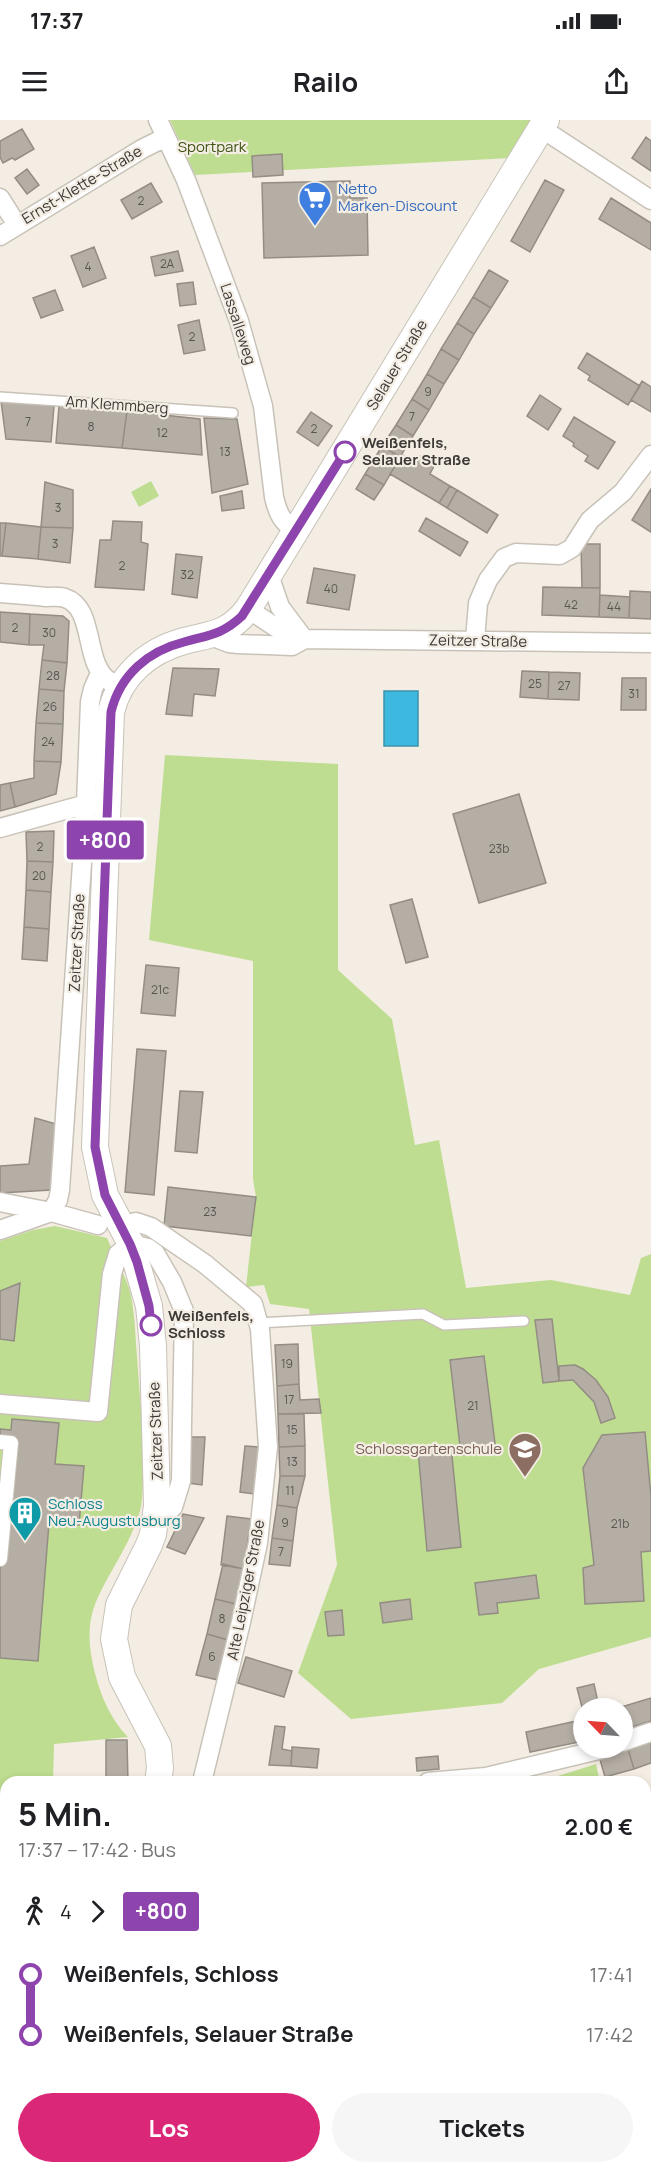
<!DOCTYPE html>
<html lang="de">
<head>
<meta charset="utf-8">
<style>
  :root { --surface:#fff; --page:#f6f6f6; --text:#202124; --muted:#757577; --accent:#db2777 }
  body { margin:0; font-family:Manrope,sans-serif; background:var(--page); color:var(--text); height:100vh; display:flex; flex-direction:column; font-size:22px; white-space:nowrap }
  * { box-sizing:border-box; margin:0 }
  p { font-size:20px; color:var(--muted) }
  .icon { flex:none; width:33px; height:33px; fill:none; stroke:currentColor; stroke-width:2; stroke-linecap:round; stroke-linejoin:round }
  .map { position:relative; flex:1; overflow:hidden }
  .panel { position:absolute; left:0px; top:1656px; width:651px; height:398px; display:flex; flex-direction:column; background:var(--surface); border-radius:18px 18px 0 0; box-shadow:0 3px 9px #0003 }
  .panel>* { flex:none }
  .badge { padding:0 12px; border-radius:4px; font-size:21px; line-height:39px }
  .needle { width:39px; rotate:295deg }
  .controls { position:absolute; left:573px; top:1578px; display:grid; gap:12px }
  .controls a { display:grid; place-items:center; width:60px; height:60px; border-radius:50%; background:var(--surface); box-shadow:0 3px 9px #0003; font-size:30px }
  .map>.badge { position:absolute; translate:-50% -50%; box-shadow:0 0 0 3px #fff }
  .legs { display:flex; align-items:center; gap:9px; height:66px; padding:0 18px; font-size:20px }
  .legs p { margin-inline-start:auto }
  .summary { display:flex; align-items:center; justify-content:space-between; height:102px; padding:0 18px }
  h1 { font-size:33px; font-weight:700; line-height:45px }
  .button { display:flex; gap:12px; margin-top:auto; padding:12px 18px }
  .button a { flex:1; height:69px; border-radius:36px; background:var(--accent); color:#fff; font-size:24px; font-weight:700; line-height:69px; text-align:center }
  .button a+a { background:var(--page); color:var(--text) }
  ul { padding:0 18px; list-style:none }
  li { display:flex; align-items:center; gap:21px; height:60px; font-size:22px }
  li i { display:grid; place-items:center; width:9px; height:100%; margin:0 8px; background:currentColor }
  li i::after { content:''; width:15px; height:15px; margin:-8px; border:4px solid; border-radius:50%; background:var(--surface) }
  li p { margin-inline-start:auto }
  li:first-child i { background:linear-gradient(#0000 50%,currentColor 0) }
  li:last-child i { background:linear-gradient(currentColor 50%,#0000 0) }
  .status { display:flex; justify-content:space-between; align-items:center; height:42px; padding:0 30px; background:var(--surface); direction:ltr }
  .status svg { height:16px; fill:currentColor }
  header { display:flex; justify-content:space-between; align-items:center; height:78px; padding:0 18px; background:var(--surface); font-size:27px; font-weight:700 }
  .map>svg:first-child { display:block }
  .green { fill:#bedd90 }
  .water { fill:#3db9df; stroke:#3d93ac; stroke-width:1.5 }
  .building { fill:#b5aea5; stroke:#938d84; stroke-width:1.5 }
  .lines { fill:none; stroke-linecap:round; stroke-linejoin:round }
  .secondary-tunnel { stroke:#cfc9c0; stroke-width:26; stroke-dasharray:26 13; stroke-linecap:butt }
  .service-casing { stroke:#c8c2b8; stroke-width:12 }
  .pedestrian-casing { stroke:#c8c2b8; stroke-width:16 }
  .minor-casing { stroke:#c8c2b8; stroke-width:21 }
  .secondary-casing { stroke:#c8c2b8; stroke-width:28 }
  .service { stroke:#fff; stroke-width:9 }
  .pedestrian { stroke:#fff; stroke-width:14 }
  .minor { stroke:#fff; stroke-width:18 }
  .secondary { stroke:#fff; stroke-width:26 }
  .line-1-casing { stroke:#fff; stroke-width:14 }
  .line-1 { stroke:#8e44ad; stroke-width:9 }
  .stop-1-dot { fill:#fff; stroke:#8e44ad; stroke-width:3 }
  .labels { text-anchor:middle; stroke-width:4.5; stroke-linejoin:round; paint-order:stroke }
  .number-label { font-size:12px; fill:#5a5652 }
  .park-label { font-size:15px; fill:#3d5215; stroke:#f4ede3 }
  .street-label { font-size:15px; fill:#3c3936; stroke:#f4ede3 }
  .shop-label { font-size:15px; fill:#366cbe; stroke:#f4ede3; text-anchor:start }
  .stop-label { font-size:15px; font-weight:bold; fill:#3c3936; stroke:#f4ede3; text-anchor:start }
  .education-label { font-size:15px; fill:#785e54; stroke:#f4ede3; text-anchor:end }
  .culture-label { font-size:15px; fill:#0d838f; stroke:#f4ede3; text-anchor:start }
</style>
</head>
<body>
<div class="status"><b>17:37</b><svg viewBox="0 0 49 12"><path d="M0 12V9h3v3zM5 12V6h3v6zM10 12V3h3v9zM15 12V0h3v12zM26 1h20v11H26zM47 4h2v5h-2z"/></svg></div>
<header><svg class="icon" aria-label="menu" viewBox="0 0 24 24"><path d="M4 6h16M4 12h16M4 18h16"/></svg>Railo<svg class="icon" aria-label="share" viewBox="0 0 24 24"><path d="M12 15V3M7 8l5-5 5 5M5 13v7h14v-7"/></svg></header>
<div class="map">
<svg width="651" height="2053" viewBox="0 0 651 2053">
  <rect width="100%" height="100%" fill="#f4ede3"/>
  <path class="green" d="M170,0H534L511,38L195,55Z
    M151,361L159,376L139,387L131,372Z
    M165,635L338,644V850L392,899L415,1025L439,1020L466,1168L551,1160L630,1175L641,1138L651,1134V1517L539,1549L502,1583L351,1599L298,1553L337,1445L309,1189L270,1184L264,1165L246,1167L256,1077L253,1059V841L149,820Z
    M55,1106L107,1118C114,1135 123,1151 129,1168C135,1189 135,1215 137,1236C140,1282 147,1343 141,1387C138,1400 132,1413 126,1425C98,1479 79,1493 96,1557C102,1579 112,1601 128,1617L54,1624L53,1662H6V1691L0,1696V1121L33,1110Z
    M596,1644L600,1662H539Z
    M651,1706V2053H0L6,2044V2048H645V1707Z"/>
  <path class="water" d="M384,571H418V626H384Z"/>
  <path class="building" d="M22,9L34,29L15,40L12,38L3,43L0,37V21Z
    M646,17L651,21V51L632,38Z
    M282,34L283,55L253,57L252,36Z
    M27,49L39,65L27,74L15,58Z
    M545,60L564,70L530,132L511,121Z
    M350,61V78H367L368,135L264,138L262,63Z
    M151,63L162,82L132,99L121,80Z
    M611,78L651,103V130L599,99Z
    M94,127L106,158L83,167L71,136Z
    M178,131L183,151L155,156L151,137Z
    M489,150L508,161L491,188L473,177Z
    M193,162L196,184L180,186L177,164Z
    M55,170L63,190L41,198L33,178Z
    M473,177L491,188L474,214L457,203Z
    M199,200L205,230L184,234L178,205Z
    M457,203L474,214L459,240L441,229Z
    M441,229L459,240L444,264L427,254Z
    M587,233L640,266L628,285L588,260L590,256L578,248Z
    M427,254L444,264L429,290L412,279Z
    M642,261L651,267V292L631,280Z
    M540,275L561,289L548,310L527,296Z
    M412,279L429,290L413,316L396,305Z
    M1,281L54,286L51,322L6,319Z
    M59,286L127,291L122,328L56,323Z
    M127,291L200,299L202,335L122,328Z
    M311,292L332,306L318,326L297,312Z
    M574,297L615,322L598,349L585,341L588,336L573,326L574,323L563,316Z
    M204,298L237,299L248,364L212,373Z
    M396,305L413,316L400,337L382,326Z
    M382,326L400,337L384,365L365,354Z
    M402,335L416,343L421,336L435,344L430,354L450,366L439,383L390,354Z
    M365,354L384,365L374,380L356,369Z
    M45,362L73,370V408L41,407Z
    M450,366L457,370L447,388L439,383Z
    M651,369V412L632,400Z
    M457,370L498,395L487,413L447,388Z
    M242,371L244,388L222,391L220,376Z
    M426,398L468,422L460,436L419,411Z
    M113,401L142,402L141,422L148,424L144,470L95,467L100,420H111Z
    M0,403H6L2,436H0Z
    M6,403L41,407L38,439L2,436Z
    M41,407L73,408L70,443L38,439Z
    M581,424H600V468H582Z
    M176,434L202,437L197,478L172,474Z
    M314,448L355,455L349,490L307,483Z
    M543,467L600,468L599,497L542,495Z
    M630,471L651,472V499L629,498Z
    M600,475L630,477L629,498L599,497Z
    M0,492L30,494L29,525L0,522Z
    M30,494L63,496L69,501L67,543L42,540L44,525H29Z
    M42,540L67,543L64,571L39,569Z
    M173,548L219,549L215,576L194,574L192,596L166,594Z
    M522,551L549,552L548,579L520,577Z
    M549,552L580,553L579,580L548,579Z
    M622,558H646V590H621Z
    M39,569L64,571L63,604L36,603Z
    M36,603L63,604L61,642L34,641Z
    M34,641L61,642L56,674L15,687L10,663L34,658Z
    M10,663L15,687L0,691V665Z
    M519,674L546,763L479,783L453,694Z
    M54,711L53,742L27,741L26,712Z
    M27,741L53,742L51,772L26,770Z
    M26,770L51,772L49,809L24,807Z
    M412,779L428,837L406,843L390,785Z
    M24,807L49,809L47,841L22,839Z
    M146,845L179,848L175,896L141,893Z
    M137,929L166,931L154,1075L125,1072Z
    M180,971L203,972L197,1033L175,1031Z
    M35,998L56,1004L51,1070L0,1073V1046L29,1044Z
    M168,1067L256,1077L251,1116L164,1106Z
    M20,1163L14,1221L0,1219V1171Z
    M552,1199L559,1261L543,1263L535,1200Z
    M298,1224L299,1264L277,1266L275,1225Z
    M484,1236L496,1331L461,1335L450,1240Z
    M575,1245L583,1249L596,1260L608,1277L615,1298L601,1303L594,1282L573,1260L559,1261V1246Z
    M299,1264L300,1280L319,1279L321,1293L278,1294L277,1266Z
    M278,1294H304L305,1326L279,1327Z
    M12,1299L59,1303L55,1344L84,1346L79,1405L49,1403L38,1541L0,1538V1439L11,1323L0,1322V1309L11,1310Z
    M645,1312L651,1377V1431L641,1432L644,1481L585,1484L583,1448L594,1445L583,1348L602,1315Z
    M190,1317H205L202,1365L188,1363Z
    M245,1326L259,1327L254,1374L240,1372Z
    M305,1326V1356H280L279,1327Z
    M451,1326L461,1427L427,1431L418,1330Z
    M280,1356H305L297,1388L277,1385Z
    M277,1385L297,1388L293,1421L272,1418Z
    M183,1394L204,1398L185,1434L167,1427Z
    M227,1396L251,1399L244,1449L221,1445Z
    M272,1418L293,1421L290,1446L269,1444Z
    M223,1444L244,1449L236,1484L215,1479Z
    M536,1455L539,1478L497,1483L498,1493L479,1495L475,1463Z
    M215,1479L236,1484L228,1520L207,1514Z
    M410,1479L412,1499L383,1503L380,1483Z
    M342,1490L344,1515L328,1516L325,1492Z
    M207,1514L228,1520L218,1560L196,1555Z
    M246,1537L292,1551L284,1577L238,1563Z
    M594,1564L599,1587L584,1588L583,1591L577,1568Z
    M651,1578V1601L625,1609L622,1588H618Z
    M581,1600L584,1621L530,1632L526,1612Z
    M275,1606L285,1607L282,1629L292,1631L291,1646L269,1645Z
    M106,1620H127L128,1662H106Z
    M651,1622V1643L634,1649L628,1629Z
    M292,1627L319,1629L317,1648L291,1646Z
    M628,1629L634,1649L605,1657L599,1636Z
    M438,1636L439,1649L417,1651L416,1638Z
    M1,1743L6,1750V1761L2,1764L0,1762Z
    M6,1796V1827L0,1832V1801Z
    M6,1863V1883L0,1887V1866Z
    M163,2048H195L196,2053H164Z"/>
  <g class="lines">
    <path class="secondary-tunnel" d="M0,2011L6,2004"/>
    <g class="service-casing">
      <path id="service" d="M0,277L233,293
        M258,1203L423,1194L444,1205L524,1201
        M0,1940L3,1941"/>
    </g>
    <g class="pedestrian-casing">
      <path id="pedestrian" d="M0,1322L11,1323L0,1439"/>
    </g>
    <g class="minor-casing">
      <path id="minor" d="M158,0L186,60L239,201L263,286L274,377C278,394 282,402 296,411
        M541,8L651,80
        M0,78L17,105
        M0,116L142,29L166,17
        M269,455L280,487L304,519
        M0,473C15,474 31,475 46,477C52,477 60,476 65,478C96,488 83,544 109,561
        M248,489L289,516L304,519L651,523
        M211,516L229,523L238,524L292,526L303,520
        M475,520L478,483L488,460L504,438L516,433L560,435L572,428L590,400L623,372L651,335
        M0,708L86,684H97
        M0,1082L51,1092L58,1080L60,1070L86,684L90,582L93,569L100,553
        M121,1105L136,1102L151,1107L205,1144L253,1184L260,1209L268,1327L258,1423L241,1502L202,1662
        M0,1110L51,1092L98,1105
        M0,1284L98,1292L112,1154L118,1134L131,1124L148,1128L155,1133L172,1162L184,1191L181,1361L173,1387L155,1405
        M622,1622L651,1612
        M428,1662L486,1657L607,1628
        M0,1788L6,1783
        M0,1857L6,1854
        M645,2041L651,2036
        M63,2048L64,2053
        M520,2048V2053
        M630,2053L637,2048"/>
    </g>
    <g class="secondary-casing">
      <path id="secondary" d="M158,1662L160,1648L158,1626L122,1557L114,1519L119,1485L149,1425L153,1414L157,1386L153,1226L149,1186L131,1124L105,1075L95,1027L111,592C120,555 148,531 184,521C212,514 229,514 248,489L546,0"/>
    </g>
    <use href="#service" class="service"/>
    <use href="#pedestrian" class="pedestrian"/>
    <use href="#minor" class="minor"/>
    <use href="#secondary" class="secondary"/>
  </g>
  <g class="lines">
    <g class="line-1-casing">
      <path id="line-1" d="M151,1205L149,1186L137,1142L130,1124L105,1075L95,1027L111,592C120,555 148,531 184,522C208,515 222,515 242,496L345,332"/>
    </g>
    <use href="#line-1" class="line-1"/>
  </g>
  <defs>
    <g id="supermarket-pin" transform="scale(1.725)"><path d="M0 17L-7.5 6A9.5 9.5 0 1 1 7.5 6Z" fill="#3f7fe0" stroke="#f4ede3"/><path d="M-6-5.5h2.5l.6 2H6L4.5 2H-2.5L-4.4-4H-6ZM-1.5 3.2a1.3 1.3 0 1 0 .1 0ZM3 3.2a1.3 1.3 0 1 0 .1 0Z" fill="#fff"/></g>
    <g id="school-pin" transform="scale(1.725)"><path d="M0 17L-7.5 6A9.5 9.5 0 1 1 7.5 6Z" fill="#8d6e63" stroke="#f4ede3"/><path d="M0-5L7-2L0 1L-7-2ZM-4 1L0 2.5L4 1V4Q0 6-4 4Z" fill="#fff"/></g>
    <g id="building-pin" transform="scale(1.725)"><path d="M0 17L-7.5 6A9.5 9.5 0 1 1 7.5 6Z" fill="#0f9aa8" stroke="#f4ede3"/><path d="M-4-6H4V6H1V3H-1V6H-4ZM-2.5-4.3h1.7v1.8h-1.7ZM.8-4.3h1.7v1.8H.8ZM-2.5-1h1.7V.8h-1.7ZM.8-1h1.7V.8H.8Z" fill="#fff"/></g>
  </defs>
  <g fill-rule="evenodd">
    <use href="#supermarket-pin" x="315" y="78"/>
    <use href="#school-pin" x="525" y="1329"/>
    <use href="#building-pin" x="25" y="1393"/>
  </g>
  <g class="stop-1-dot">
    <circle cx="345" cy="332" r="10"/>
    <circle cx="151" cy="1205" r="10"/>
  </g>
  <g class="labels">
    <g class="number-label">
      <text x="141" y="85">2</text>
      <text x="167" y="148">2A</text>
      <text x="88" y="151">4</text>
      <text x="192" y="221">2</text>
      <text x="428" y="276">9</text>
      <text x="412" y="301">7</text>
      <text x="28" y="306">7</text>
      <text x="91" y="311">8</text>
      <text x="314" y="313">2</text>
      <text x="162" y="317">12</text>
      <text x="225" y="336">13</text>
      <text x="58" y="392">3</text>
      <text x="55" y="428">3</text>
      <text x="122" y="450">2</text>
      <text x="187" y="459">32</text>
      <text x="331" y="473">40</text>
      <text x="571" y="489">42</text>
      <text x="614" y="491">44</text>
      <text x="15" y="512">2</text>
      <text x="49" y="517">30</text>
      <text x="53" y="560">28</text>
      <text x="535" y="568">25</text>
      <text x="564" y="570">27</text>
      <text x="634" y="578">31</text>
      <text x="50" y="591">26</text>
      <text x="48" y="626">24</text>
      <text x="40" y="731">2</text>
      <text x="499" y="733">23b</text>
      <text x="39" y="760">20</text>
      <text x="160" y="874">21c</text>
      <text x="210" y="1096">23</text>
      <text x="287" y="1248">19</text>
      <text x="289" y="1284">17</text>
      <text x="473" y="1290">21</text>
      <text x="292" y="1314">15</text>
      <text x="292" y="1346">13</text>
      <text x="290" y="1375">11</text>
      <text x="285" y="1407">9</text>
      <text x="620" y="1408">21b</text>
      <text x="281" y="1436">7</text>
      <text x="222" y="1503">8</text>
      <text x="212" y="1541">6</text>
    </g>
    <g class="park-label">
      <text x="212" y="32">Sportpark</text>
    </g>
    <g class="street-label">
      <text transform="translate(82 65) rotate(-31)" y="5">Ernst-Klette-Straße</text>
      <text transform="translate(238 204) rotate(72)" y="5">Lassalleweg</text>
      <text transform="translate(397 245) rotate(-59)" y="5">Selauer Straße</text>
      <text transform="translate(117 285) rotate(4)" y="5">Am Klemmberg</text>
      <text transform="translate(478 521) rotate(1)" y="5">Zeitzer Straße</text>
      <text transform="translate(77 823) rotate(-87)" y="5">Zeitzer Straße</text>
      <text transform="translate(156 1311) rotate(-92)" y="5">Zeitzer Straße</text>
      <text transform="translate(246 1470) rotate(-79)" y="5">Alte Leipziger Straße</text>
    </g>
    <g class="shop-label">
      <text x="338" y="74">Netto<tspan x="338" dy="17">Marken-Discount</tspan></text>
    </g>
    <g class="stop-label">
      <text x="362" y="328">Weißenfels,<tspan x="362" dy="17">Selauer Straße</tspan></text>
      <text x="168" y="1201">Weißenfels,<tspan x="168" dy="17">Schloss</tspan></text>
    </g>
    <g class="education-label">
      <text x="502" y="1334">Schlossgartenschule</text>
    </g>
    <g class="culture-label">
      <text x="48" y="1389">Schloss<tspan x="48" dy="17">Neu-Augustusburg</tspan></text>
    </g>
  </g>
</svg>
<div class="controls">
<a><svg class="needle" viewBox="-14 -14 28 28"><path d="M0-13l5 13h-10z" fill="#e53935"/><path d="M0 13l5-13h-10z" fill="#757577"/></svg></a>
</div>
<b class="badge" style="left:105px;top:720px;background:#8e44ad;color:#fff">+800</b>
<section class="panel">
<div class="summary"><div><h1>5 Min.</h1><p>17:37 – 17:42 · Bus</p></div><b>2.00 €</b></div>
<div class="legs"><svg class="icon" aria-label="walk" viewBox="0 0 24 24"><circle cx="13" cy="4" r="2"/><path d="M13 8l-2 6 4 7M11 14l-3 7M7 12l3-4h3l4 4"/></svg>4<svg class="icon" aria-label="forward" viewBox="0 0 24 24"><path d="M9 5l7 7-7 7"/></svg><b class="badge" style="background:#8e44ad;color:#fff">+800</b></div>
<ul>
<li><i style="color:#8e44ad"></i><b>Weißenfels, Schloss</b><p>17:41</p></li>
<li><i style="color:#8e44ad"></i><b>Weißenfels, Selauer Straße</b><p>17:42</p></li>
</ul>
<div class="button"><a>Los</a><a>Tickets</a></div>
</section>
</div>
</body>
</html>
